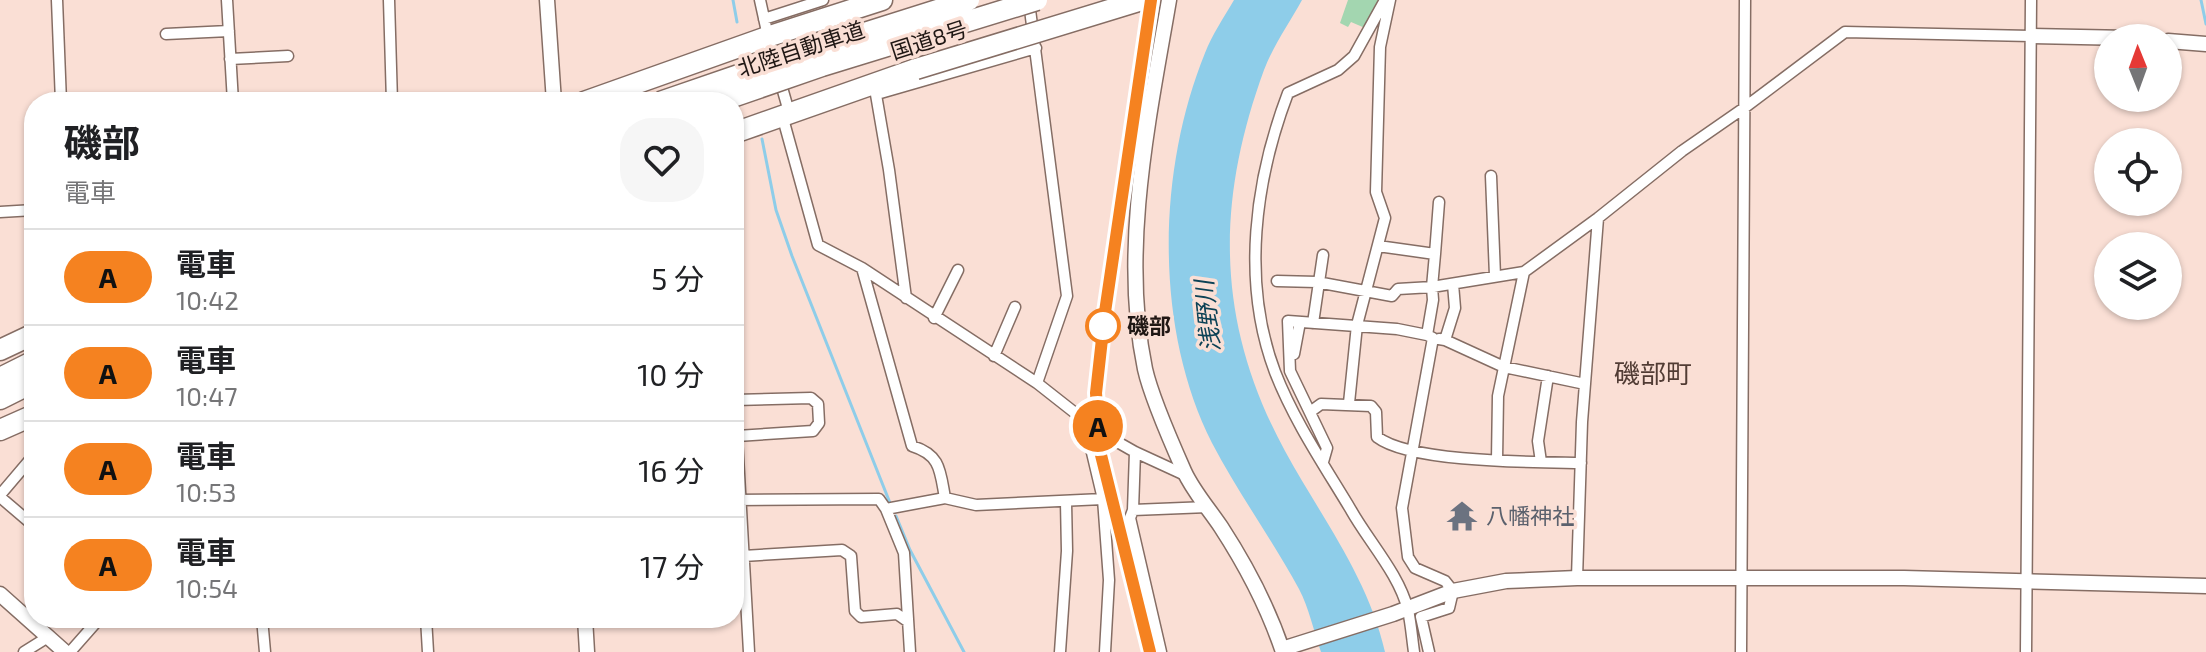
<!DOCTYPE html>
<html lang="ja">
<head>
<meta charset="utf-8">
<style>
  :root { --surface:#fff; --page:#f6f6f6; --text:#202124; --muted:#757577; --line:#e0e0e0 }
  body { margin:0; font-family:"Exo 2","Noto Sans JP",sans-serif; background:var(--page); color:var(--text); height:100vh; display:flex; flex-direction:column; font-size:30px; white-space:nowrap }
  * { box-sizing:border-box; margin:0 }
  p { font-size:26px; color:var(--muted) }
  .icon { flex:none; width:44px; height:44px; fill:none; stroke:currentColor; stroke-width:2; stroke-linecap:round; stroke-linejoin:round }
  .map { position:relative; flex:1; overflow:hidden }
  .side { position:absolute; left:24px; top:92px; width:720px; height:536px; display:flex; flex-direction:column; background:var(--surface); border-radius:32px; box-shadow:0 2px 6px #0004 }
  .side>* { flex:none }
  .badge { padding:0 16px; border-radius:26px; font-size:28px; line-height:52px }
  .needle { width:52px; rotate:359deg }
  .tools { position:absolute; left:2094px; top:24px; display:grid; gap:16px }
  .tools a { display:grid; place-items:center; width:88px; height:88px; border-radius:50%; background:var(--surface); box-shadow:0 2px 6px #0004; font-size:40px }
  .map>.badge { position:absolute; translate:-50% -50%; box-shadow:0 0 0 4px #fff }
  .round { display:grid; place-items:center; flex:none; width:84px; height:84px; border-radius:32px; background:var(--page) }
  .summary { display:flex; align-items:center; justify-content:space-between; height:136px; padding:0 40px }
  h1 { font-size:38px; font-weight:700; line-height:60px }
  ul { padding:0; list-style:none }
  li { display:flex; align-items:center; gap:24px; height:96px; padding:0 40px; border-top:2px solid var(--line) }
  li div { flex:1 }
  li b { display:block; font-size:30px }
  li em { font-style:normal }
  li .badge { min-width:88px; font-weight:700; text-align:center }
  .map>svg:first-child { display:block }
  .green { fill:#a3d6b0 }
  .water { fill:#8ecde9 }
  .lines { fill:none; stroke-linecap:round; stroke-linejoin:round }
  .stream { stroke:#8ecde9; stroke-width:3 }
  .street-casing { stroke:#856d64; stroke-width:13 }
  .secondary-casing { stroke:#856d64; stroke-width:17 }
  .highway-casing { stroke:#856d64; stroke-width:23 }
  .street { stroke:#fff; stroke-width:10 }
  .secondary { stroke:#fff; stroke-width:14 }
  .highway { stroke:#fff; stroke-width:20 }
  .rail-casing { stroke:#5d4f4a; stroke-width:6 }
  .rail { stroke:#fadfd5; stroke-width:3; stroke-dasharray:9; stroke-linecap:butt }
  .highway-bridge-casing { stroke:#856d64; stroke-width:23; stroke-linecap:butt }
  .highway-bridge { stroke:#fff; stroke-width:20 }
  .line-casing { stroke:#fff; stroke-width:18 }
  .line { stroke:#f58220; stroke-width:12 }
  .stop-dot { fill:#fff; stroke:#f58220; stroke-width:4 }
  .labels { text-anchor:middle; stroke-width:7; stroke-linejoin:round; paint-order:stroke }
  .street-label { font-size:22px; fill:#201714; stroke:#fadfd5 }
  .stop-label { font-size:22px; font-weight:bold; fill:#201714; stroke:#fadfd5; text-anchor:start }
  .worship-label { font-size:22px; fill:#5b616d; stroke:#fadfd5; text-anchor:start }
  .water-label { font-size:24px; font-style:italic; fill:#0c4256; stroke:#fadfd5 }
  .quarter-label { font-size:26px; fill:#513c34; stroke:#fadfd5 }
</style>
</head>
<body>
<div class="map">
<svg width="2206" height="652" viewBox="0 0 2206 652">
  <rect width="100%" height="100%" fill="#fadfd5"/>
  <path class="green" d="M1348,0H1378L1365,28L1351,22L1348,27L1340,23Z"/>
  <path class="water" d="M1234,0H1302C1290,22 1273,46 1264,70C1215,204 1216,324 1285,451C1321,517 1368,577 1385,652H1321C1314,632 1309,608 1299,589C1272,539 1238,493 1212,443C1154,328 1157,171 1205,53C1212,35 1224,17 1234,0Z"/>
  <g class="lines">
    <path class="stream" d="M733,0L737,22
      M2201,0L2206,24
      M762,139L776,210L792,256L890,503
      M1105,282L1145,8
      M896,516L910,550L964,652"/>
    <g class="street-casing">
      <path id="street" d="M57,0L61,102
        M227,0L233,102
        M389,0L392,102
        M760,0L771,50
        M1385,0L1354,56L1338,70L1288,93C1255,180 1241,282 1275,372C1294,421 1324,465 1351,510C1369,542 1399,574 1408,610C1411,624 1412,638 1414,652
        M1029,2L1067,296L1037,383
        M764,19L823,0
        M166,34L229,31
        M230,59L288,56
        M874,83L889,170L906,298
        M783,91L789,112
        M877,94L1036,48
        M782,115L818,245L862,268L1037,383L1098,431L1135,452L1185,475
        M1491,176L1495,276
        M0,212L34,210
        M1435,254L1439,202
        M862,268L912,446C941,455 940,471 945,498
        M1277,281L1317,282L1392,296L1398,289L1432,287L1435,254L1378,246
        M934,318L958,270
        M1313,323L1323,255
        M1439,339L1445,340L1455,308L1453,284
        M1445,340L1504,367L1585,384
        M1294,354L1300,322
        M994,356L1015,307
        M734,384L749,652
        M735,400L811,398L818,404L819,423L813,431L737,436
        M1349,403L1357,325L1385,218L1376,192L1380,47L1390,0
        M1310,412L1321,404L1371,406L1376,412L1377,437C1411,463 1535,462 1581,463
        M1084,419L1103,499L1109,580L1105,652
        M1135,452L1133,510L1208,507
        M1497,460L1498,396L1524,272
        M1323,462L1327,448L1290,371L1288,321L1397,329L1427,335
        M1541,462L1538,441L1548,376
        M0,495L34,455
        M0,497L34,526
        M734,500L879,499L886,509L945,498L976,505L1103,499
        M886,509L904,553L910,652
        M1133,510L1130,518L1161,652
        M743,556L842,550L851,556L855,611L861,617L897,614L907,621
        M1577,578L1582,422L1598,218
        M262,618L265,652
        M426,618L428,652
        M24,652L48,637
        M70,652L100,618
        M1060,652L1067,551L1066,502
        M1429,652L1421,617L1449,608L1453,591L1445,581L1415,568L1408,557L1402,508L1433,338L1427,335L1433,300L1432,287L1524,272L1598,218L1682,151L1744,108L1845,32L2031,36
        M1741,652L1745,0
        M2026,652L2031,0"/>
    </g>
    <g class="secondary-casing">
      <path id="secondary" d="M547,0L554,102
        M1169,0C1149,117 1120,250 1145,369C1151,396 1172,444 1184,471C1193,491 1209,509 1221,527C1247,567 1268,607 1283,652
        M2031,36L2129,38
        M2168,41L2206,44
        M0,594L65,652
        M585,618L587,652
        M1282,649L1393,614L1453,591L1506,581L1577,578H1904L2206,586"/>
    </g>
    <g class="highway-casing">
      <path id="highway" d="M584,102L767,37L882,0
        M734,133L916,69
        M0,350L34,334
        M0,378L34,361
        M0,399L34,382
        M0,430L34,415"/>
    </g>
    <use href="#street" class="street"/>
    <use href="#secondary" class="secondary"/>
    <use href="#highway" class="highway"/>
    <g class="rail-casing">
      <path id="rail" d="M1150,652L1101,455L1096,393L1104,322L1151,0"/>
    </g>
    <use href="#rail" class="rail"/>
    <g class="highway-bridge-casing">
      <path id="highway-bridge" d="M916,69L1142,0
        M660,102L817,48L969,0
        M718,102L822,66L1037,0"/>
    </g>
    <use href="#highway-bridge" class="highway-bridge"/>
  </g>
  <g class="lines">
    <g class="line-casing">
      <path id="line" d="M1150,652L1101,455L1096,393L1105,312L1151,0"/>
    </g>
    <use href="#line" class="line"/>
  </g>
  <defs>
    <g id="temple-bare" transform="scale(2.4)"><path d="M0-6L5-2H3V0L6.5 2.5H4V6H1.5V3h-3V6H-4V2.5H-6.5L-3 0V-2H-5Z" fill="#6b7280" stroke="#fadfd5" stroke-width="2.5" paint-order="stroke"/></g>
  </defs>
  <g fill-rule="evenodd">
    <use href="#temple-bare" x="1462" y="516"/>
  </g>
  <circle class="stop-dot" cx="1103" cy="326" r="16"/>
  <g class="labels">
    <g class="street-label">
      <text transform="translate(929 40) rotate(-18)" y="8">国道8号</text>
      <text transform="translate(801 49) rotate(-18)" y="8">北陸自動車道</text>
    </g>
    <g class="stop-label">
      <text x="1127" y="334">磯部</text>
    </g>
    <g class="worship-label">
      <text x="1486" y="524">八幡神社</text>
    </g>
    <g class="water-label">
      <text transform="translate(1208 316) rotate(-96)" y="8">浅野川</text>
    </g>
    <g class="quarter-label">
      <text x="1653" y="383">磯部町</text>
    </g>
  </g>
</svg>
<div class="tools">
<a><svg class="needle" viewBox="-14 -14 28 28"><path d="M0-13l5 13h-10z" fill="#e53935"/><path d="M0 13l5-13h-10z" fill="#757577"/></svg></a>
<a><svg class="icon" aria-label="locate" viewBox="0 0 24 24"><circle cx="12" cy="12" r="6"/><path d="M12 2v4M12 18v4M2 12h4M18 12h4"/></svg></a>
<a><svg class="icon" aria-label="layers" viewBox="0 0 24 24"><path d="M12 4l9 5-9 5-9-5zM3 14l9 5 9-5"/></svg></a>
</div>
<b class="badge" style="left:1098px;top:426px;background:#f58220;color:#111">A</b>
<section class="side">
<div class="summary"><div><h1>磯部</h1><p>電車</p></div><a class="round"><svg class="icon" aria-label="heart" viewBox="0 0 24 24"><path d="M12 20l-8-8c-3-5 5-10 8-4 3-6 11-1 8 4z"/></svg></a></div>
<ul>
<li><span class="badge" style="background:#f58220;color:#111">A</span><div><b>電車</b><p>10:42</p></div><em>5 分</em></li>
<li><span class="badge" style="background:#f58220;color:#111">A</span><div><b>電車</b><p>10:47</p></div><em>10 分</em></li>
<li><span class="badge" style="background:#f58220;color:#111">A</span><div><b>電車</b><p>10:53</p></div><em>16 分</em></li>
<li><span class="badge" style="background:#f58220;color:#111">A</span><div><b>電車</b><p>10:54</p></div><em>17 分</em></li>
</ul>
</section>
</div>
</body>
</html>
